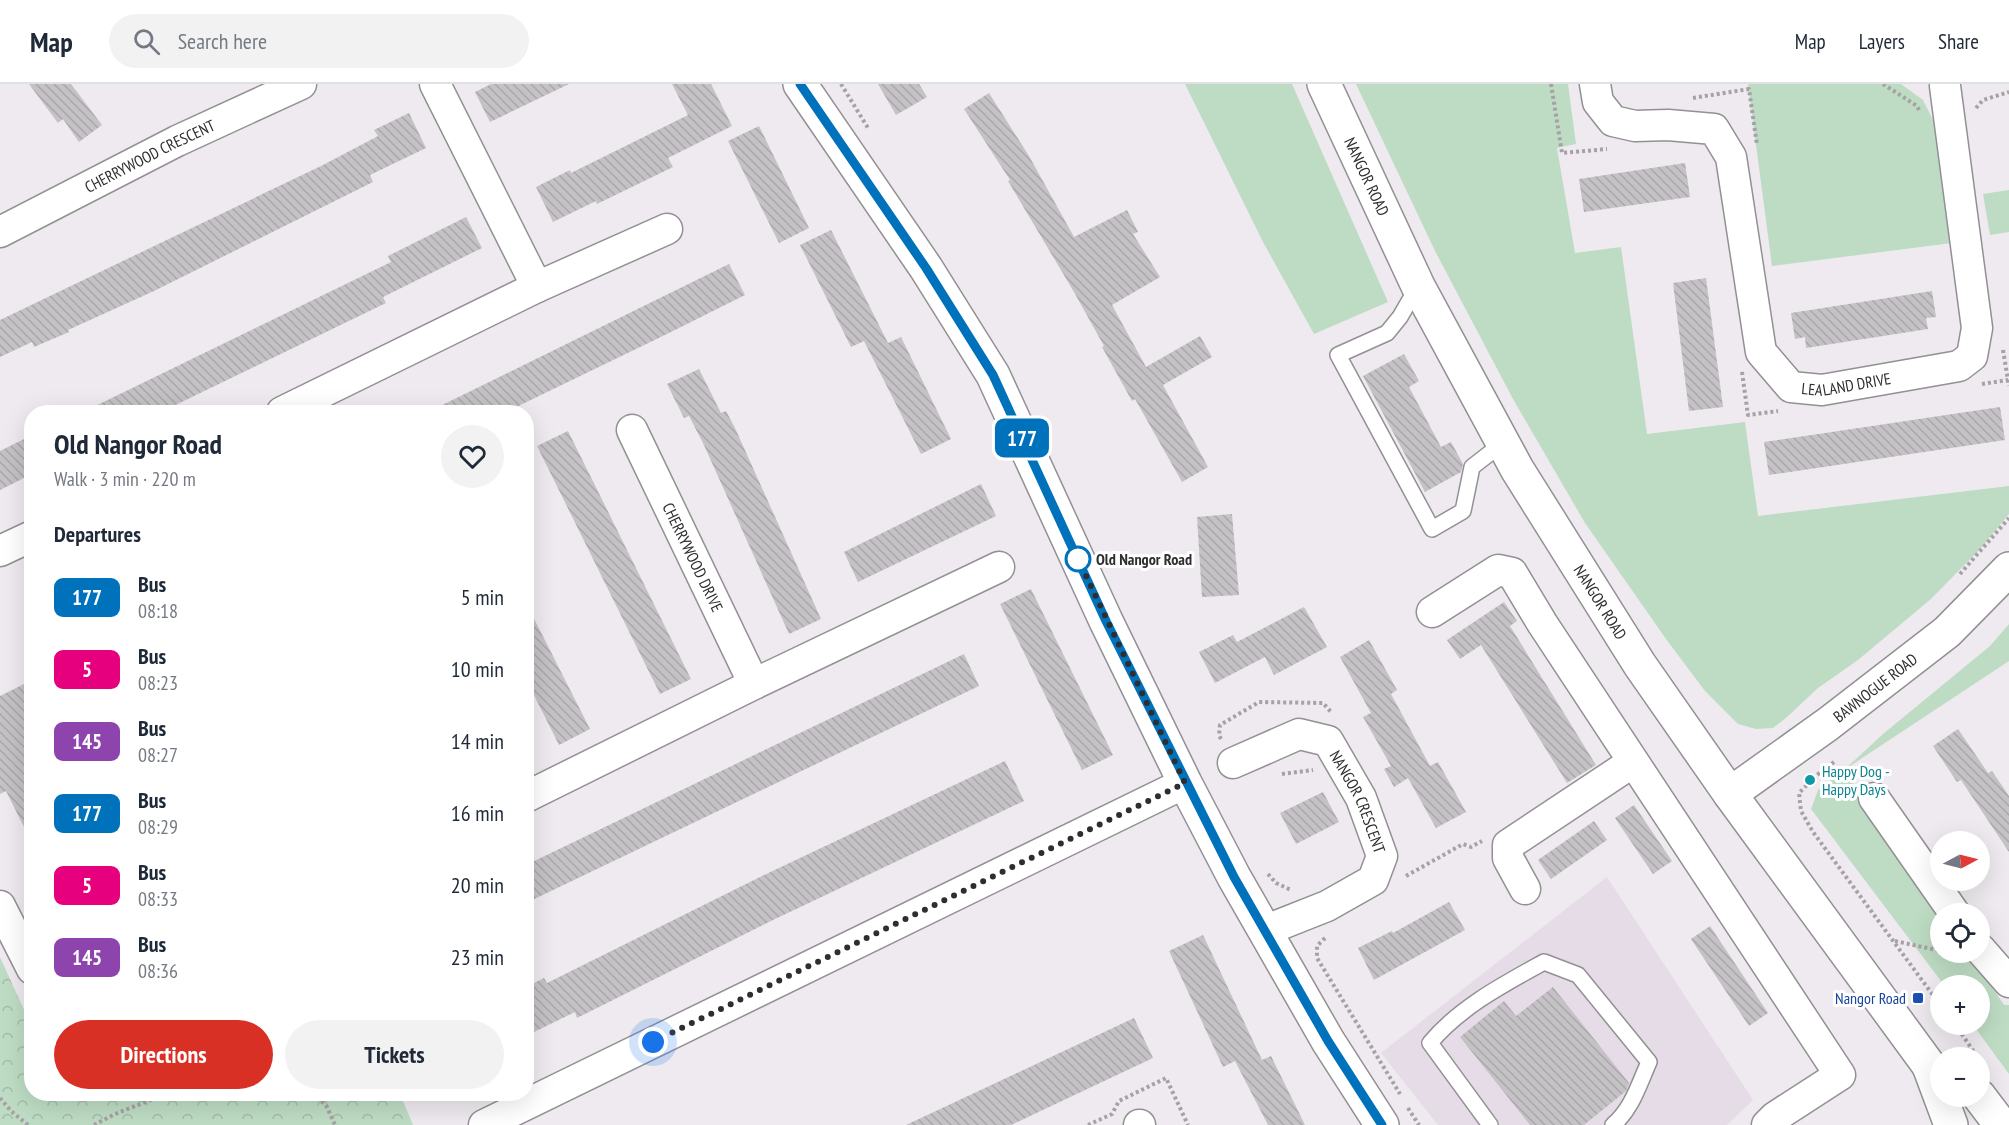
<!DOCTYPE html>
<html lang="en">
<head>
<meta charset="utf-8">
<style>
  :root { --surface:#fff; --page:#f2f2f3; --text:#1f2937; --muted:#747a83; --line:#e0e1e3; --accent:#d93025 }
  body { margin:0; font-family:"PT Sans Narrow",sans-serif; background:var(--page); color:var(--text); height:100vh; display:flex; flex-direction:column; font-size:22px; white-space:nowrap }
  * { box-sizing:border-box; margin:0 }
  p { font-size:20px; color:var(--muted) }
  .icon { flex:none; width:33px; height:33px; fill:none; stroke:currentColor; stroke-width:2; stroke-linecap:round; stroke-linejoin:round }
  .map { position:relative; flex:1; overflow:hidden }
  .sheet { position:absolute; left:24px; top:321px; width:510px; height:696px; display:flex; flex-direction:column; background:var(--surface); border-radius:24px; box-shadow:0 6px 24px #0002 }
  .sheet>* { flex:none }
  .badge { padding:0 12px; border-radius:9px; font-size:21px; line-height:39px }
  .needle { width:39px; rotate:83deg }
  .fabs { position:absolute; left:1930px; top:747px; display:grid; gap:12px }
  .fabs a { display:grid; place-items:center; width:60px; height:60px; border-radius:50%; background:var(--surface); box-shadow:0 6px 24px #0002; font-size:30px }
  .you { position:absolute; width:30px; height:30px; margin:-15px; border:4px solid #fff; border-radius:50%; background:#1a73e8; box-shadow:0 0 0 9px #1a73e833 }
  .map>.badge { position:absolute; translate:-50% -50%; box-shadow:0 0 0 3px #fff }
  h2 { padding:0 30px; font-size:22px; line-height:54px }
  .round { display:grid; place-items:center; flex:none; width:63px; height:63px; border-radius:32px; background:var(--page) }
  .summary { display:flex; align-items:center; justify-content:space-between; height:102px; padding:0 30px }
  h1 { font-size:28px; font-weight:700; line-height:45px }
  .primary-button { display:flex; gap:12px; margin-top:auto; padding:12px 30px }
  .primary-button a { flex:1; height:69px; border-radius:36px; background:var(--accent); color:#fff; font-size:24px; font-weight:700; line-height:69px; text-align:center }
  .primary-button a+a { background:var(--page); color:var(--text) }
  ul { padding:0; list-style:none }
  li { display:flex; align-items:center; gap:18px; height:72px; padding:0 30px }
  li div { flex:1 }
  li b { display:block; font-size:22px }
  li em { font-style:normal }
  li .badge { min-width:66px; font-weight:700; text-align:center }
  header { display:flex; align-items:center; gap:36px; box-sizing:border-box; height:84px; padding:0 30px; background:var(--surface); border-bottom:2px solid var(--line) }
  header strong { font-size:28px }
  nav { display:flex; gap:33px; margin-inline-start:auto; font-size:21px }
  .search { width:420px; height:54px; background:var(--page); display:flex; align-items:center; gap:15px; box-sizing:border-box; padding:0 21px; border-radius:33px; color:var(--muted); font-size:22px }
  .map>svg:first-child { display:block }
  .built { fill:#e5dce7 }
  .grass { fill:#bedcc4 }
  .forest { fill:url(#forest-crowns) }
  .building { fill:url(#building-back-hatch) }
  .lines { fill:none; stroke-linecap:round; stroke-linejoin:round }
  .service-casing { stroke:#939094; stroke-width:18 }
  .minor-casing { stroke:#939094; stroke-width:33 }
  .tertiary-casing { stroke:#939094; stroke-width:36 }
  .secondary-casing { stroke:#939094; stroke-width:36 }
  .path { stroke:#a5a1a5; stroke-width:4; stroke-dasharray:3 3; stroke-linecap:butt }
  .service { stroke:#fff; stroke-width:15 }
  .minor { stroke:#fff; stroke-width:30 }
  .tertiary { stroke:#fff; stroke-width:33 }
  .secondary { stroke:#fff; stroke-width:33 }
  .line-casing { stroke:#fff; stroke-width:14 }
  .line { stroke:#0072bc; stroke-width:9 }
  .walk { stroke:#2f2d2f; stroke-width:6; stroke-dasharray:0 10.8 }
  .stop-dot { fill:#fff; stroke:#0072bc; stroke-width:3 }
  .culture-dot { fill:#0f9aa8; stroke:#fff; stroke-width:2 }
  .transit-dot { fill:#1a4fb4; stroke:#fff; stroke-width:2 }
  .labels { text-anchor:middle; stroke-width:6; stroke-linejoin:round; paint-order:stroke }
  .street-label { font-size:16px; fill:#2f2d2f; stroke:#fff }
  .stop-label { font-size:16px; font-weight:bold; fill:#2f2d2f; stroke:#fff; text-anchor:start }
  .culture-label { font-size:16px; fill:#0d838f; stroke:#fff; text-anchor:start }
  .transit-label { font-size:16px; fill:#164399; stroke:#fff; text-anchor:end }
</style>
</head>
<body>
<header>
<strong>Map</strong>
<div class="search"><svg class="icon" aria-label="search" viewBox="0 0 24 24"><circle cx="10" cy="10" r="6"/><path d="M15 15l6 6"/></svg>Search here</div>
<nav><a>Map</a><a>Layers</a><a>Share</a></nav>
</header>
<div class="map">
<svg width="2009" height="1041" viewBox="0 0 2009 1041">
  <defs>
    <pattern id="forest-crowns" width="20" height="18" patternUnits="userSpaceOnUse" patternTransform="scale(1.5)"><rect width="20" height="18" fill="#bedcc4"/><path d="M2 6a3 3 0 1 1 6 0M12 15a3 3 0 1 1 6 0" fill="none" stroke="#a4bda9"/></pattern>
    <pattern id="building-back-hatch" width="6" height="6" patternUnits="userSpaceOnUse" patternTransform="scale(1.5)"><rect width="6" height="6" fill="#c5c2c6"/><path d="M-1 5l2 2M0 0l6 6M5-1l2 2" fill="none" stroke="#aaa7aa"/></pattern>
  </defs>
  <rect width="100%" height="100%" fill="#eeeaef"/>
  <path class="built" d="M1607,793L1753,1016L1727,1041H1438L1381,969Z"/>
  <path class="grass" d="M1185,0H1292L1388,218L1314,250L1263,158Z
    M1356,0H1568L1576,60L1557,64L1575,169L1621,163L1647,350L1745,338L1758,432L2009,402V430L1979,466L1931,515L1858,576L1818,604L1786,634L1773,644L1756,645L1738,640L1705,607L1666,555L1585,439L1513,315L1435,167Z
    M1748,0H1901L1923,16L1933,36L1952,159L1772,182Z
    M2009,106V148L1990,151L1983,110Z
    M2009,540V577L1844,686L1942,829L1941,868L1969,869L2004,921H2009V990L1973,941L1980,940V902L1944,901L1811,725L1818,706L1844,686L1883,650L1990,562Z"/>
  <path class="forest" d="M0,873L31,941L32,1010H400L413,1041H0Z"/>
  <path class="building" d="M29,0H71L102,41L79,58L63,35L58,39Z
    M491,0H569L490,38L475,8Z
    M672,0H711L732,42L668,74L673,83L597,120L596,117L553,138L536,103L570,86L571,89L688,31Z
    M878,0H919L927,13L896,31Z
    M989,9L1029,72L1074,153L1127,126L1138,148L1133,150L1160,193L1112,221L1146,283L1200,252L1212,273L1163,301L1208,383L1182,398L1135,315L1132,317L1102,263L1104,262L1074,208L1008,97L1010,96L964,25Z
    M409,29L426,64L370,91L373,98L154,207L68,246L69,248L34,263L32,258L0,273V236L323,81L378,52L374,46Z
    M759,42L809,144L779,159L728,57Z
    M1685,79L1690,113L1584,128L1579,95Z
    M466,133L482,164L383,213L386,219L161,328H83L391,178L388,172Z
    M831,146L888,259L901,253L951,355L921,370L864,257L851,263L800,161Z
    M729,180L745,211L667,250L506,328H428Z
    M1706,194L1723,323L1689,327L1673,199Z
    M1932,207L1936,233L1926,234L1928,245L1806,264L1805,253L1795,255L1791,229Z
    M1404,270L1419,297L1409,303L1441,363L1451,358L1463,380L1461,388L1425,408L1363,292Z
    M699,285L721,329L726,327L735,344L821,535L789,550L703,359L689,332L684,334L667,300Z
    M2000,323L2005,356L1769,391L1764,358Z
    M568,347L691,595L660,610L537,362Z
    M32,351V390L0,406V367Z
    M981,400L996,432L858,498L844,468Z
    M1232,430L1239,511L1202,513L1197,433Z
    M1031,505L1113,671L1082,686L1000,520Z
    M1504,518L1517,537L1510,542L1596,681L1567,699L1481,561L1460,575L1447,556Z
    M526,519L590,645L559,661L526,595Z
    M1304,523L1327,563L1274,591L1265,573L1215,599L1199,568L1233,551L1237,558Z
    M1369,556L1397,606L1391,610L1430,682L1438,678L1466,728L1436,744L1408,694L1394,703L1384,685L1391,682L1363,633L1371,629L1340,573Z
    M964,570L979,602L526,819V781Z
    M32,596V759L6,707L0,710V612Z
    M1958,645L1988,689L1992,687L2009,712V768L1961,696L1957,698L1933,662Z
    M1005,677L1024,717L773,836L577,934L575,928L526,952V903L544,894L547,899L762,792Z
    M1323,708L1339,738L1296,760L1280,729Z
    M1634,721L1672,777L1653,790L1615,734Z
    M1594,737L1607,756L1551,795L1538,776Z
    M1449,818L1465,846L1374,896L1358,864L1392,847L1393,849Z
    M1710,842L1768,929L1749,942L1691,855Z
    M1203,851L1262,976L1271,972L1305,1041H1268L1235,977L1223,983L1169,867Z
    M1553,903L1629,999L1626,1007L1584,1041H1530L1460,953L1504,917L1516,932Z
    M1134,934L1153,974L1047,1024L1011,1041H906Z"/>
  <g class="lines">
    <g class="service-casing">
      <path id="service" d="M1418,202L1400,233L1387,249L1338,271L1432,445L1463,427L1472,383L1503,359
        M1490,1041L1430,959C1460,923 1504,900 1544,878L1578,891L1649,978C1639,1000 1632,1025 1613,1041"/>
    </g>
    <g class="minor-casing">
      <g id="minor">
        <path d="M435,0L537,203"/>
        <path id="s1" d="M1595,0L1598,18L1613,37L1635,42L1668,41L1714,45L1731,73L1761,268L1791,303L1822,306L1959,282L1972,272L1977,244L1945,2"/>
        <path id="s2" d="M0,148L177,57L301,0"/>
        <path d="M282,328L537,203L667,145"/>
        <path id="s3" d="M632,346L754,600"/>
        <path d="M0,467L32,452"/>
        <path d="M1432,528L1498,486L1512,489L1542,539L1840,991L1775,1033L1767,1041"/>
        <path id="s4" d="M1233,679L1299,650L1328,657L1361,714L1382,772L1373,796L1327,822L1264,847"/>
        <path d="M526,713L754,600L999,483"/>
        <path d="M1874,714L1955,830"/>
        <path d="M1525,805L1508,774V761L1633,678"/>
        <path d="M0,822L32,885"/>
        <path d="M1980,865L2009,898"/>
        <path d="M484,1041L1185,699"/>
        <path d="M1139,1041H1140"/>
      </g>
    </g>
    <g class="tertiary-casing">
      <g id="tertiary">
        <path d="M800,0L926,184L993,291L1106,537L1185,699L1234,793L1328,957L1382,1041"/>
        <path id="s5" d="M1730,710L1828,640L1947,548L2009,485"/>
      </g>
    </g>
    <g class="secondary-casing">
      <g id="secondary">
        <path id="s6" d="M1324,0L1418,202L1517,385L1640,581L1730,710L1941,998"/>
        <path d="M1929,982L1951,1041"/>
        <path d="M1979,1012L2001,1041"/>
      </g>
    </g>
    <path class="path" d="M841,0L868,44
      M1551,0L1562,69L1607,65
      M1883,0L1917,22L1919,26
      M1693,14L1749,5L1757,61
      M1976,24L1983,16L2009,8
      M2003,266L2009,302
      M1742,288L1748,331L1778,327
      M1982,300L2008,296
      M1960,490L2009,434
      M1221,655L1219,651L1220,641L1259,618L1323,619L1331,628
      M1834,678L1817,691L1799,709L1801,727L1813,748L1941,922
      M1282,690L1313,686
      M1268,790L1276,799L1291,806
      M1406,792L1463,760L1471,763L1482,757
      M1325,854L1317,862V874L1400,1010
      M1895,857L1941,867
      M1955,940L1978,974
      M312,1010L326,1021L335,1041
      M0,1014L11,1027L28,1041
      M1408,1024L1419,1041
      M94,1041L115,1030L166,1010
      M1088,1041L1112,1030L1119,1017L1166,994L1188,1041"/>
    <use href="#service" class="service"/>
    <use href="#minor" class="minor"/>
    <use href="#tertiary" class="tertiary"/>
    <use href="#secondary" class="secondary"/>
  </g>
  <g class="lines">
    <g class="line-casing">
      <path id="line" d="M800,0L926,184L993,291L1106,537L1234,793L1328,957L1382,1041"/>
    </g>
    <use href="#line" class="line"/>
    <path class="walk" d="M653,958L1185,699L1078,475"/>
  </g>
  <circle class="stop-dot" cx="1078" cy="475" r="12"/>
  <circle class="culture-dot" cx="1810" cy="696" r="6"/>
  <rect class="transit-dot" x="1912" y="908" width="12" height="12" rx="3"/>
  <g class="labels">
    <g class="street-label">
      <text dy="6" stroke="none"><textPath href="#s2" startOffset="168">CHERRYWOOD CRESCENT</textPath></text>
      <text dy="6" stroke="none"><textPath href="#s6" startOffset="102">NANGOR ROAD</textPath></text>
      <text dy="6" stroke="none"><textPath href="#s1" startOffset="476">LEALAND DRIVE</textPath></text>
      <text dy="6" stroke="none"><textPath href="#s3" startOffset="141">CHERRYWOOD DRIVE</textPath></text>
      <text dy="6" stroke="none"><textPath href="#s6" startOffset="588">NANGOR ROAD</textPath></text>
      <text dy="6" stroke="none"><textPath href="#s5" startOffset="180">BAWNOGUE ROAD</textPath></text>
      <text dy="6" stroke="none"><textPath href="#s4" startOffset="170">NANGOR CRESCENT</textPath></text>
    </g>
    <g class="stop-label">
      <text x="1096" y="481">Old Nangor Road</text>
    </g>
    <g class="culture-label">
      <text x="1822" y="693">Happy Dog -<tspan x="1822" dy="18">Happy Days</tspan></text>
    </g>
    <g class="transit-label">
      <text x="1906" y="920">Nangor Road</text>
    </g>
  </g>
</svg>
<div class="fabs">
<a><svg class="needle" viewBox="-14 -14 28 28"><path d="M0-13l5 13h-10z" fill="#e53935"/><path d="M0 13l5-13h-10z" fill="#747a83"/></svg></a>
<a><svg class="icon" aria-label="locate" viewBox="0 0 24 24"><circle cx="12" cy="12" r="6"/><path d="M12 2v4M12 18v4M2 12h4M18 12h4"/></svg></a>
<a>+</a>
<a>−</a>
</div>
<div class="you" style="left:653px;top:958px"></div>
<b class="badge" style="left:1022px;top:354px;background:#0072bc;color:#fff">177</b>
<section class="sheet">
<div class="summary"><div><h1>Old Nangor Road</h1><p>Walk · 3 min · 220 m</p></div><a class="round"><svg class="icon" aria-label="heart" viewBox="0 0 24 24"><path d="M12 20l-8-8c-3-5 5-10 8-4 3-6 11-1 8 4z"/></svg></a></div>
<h2>Departures</h2>
<ul>
<li><span class="badge" style="background:#0072bc;color:#fff">177</span><div><b>Bus</b><p>08:18</p></div><em>5 min</em></li>
<li><span class="badge" style="background:#e6007e;color:#fff">5</span><div><b>Bus</b><p>08:23</p></div><em>10 min</em></li>
<li><span class="badge" style="background:#8e44ad;color:#fff">145</span><div><b>Bus</b><p>08:27</p></div><em>14 min</em></li>
<li><span class="badge" style="background:#0072bc;color:#fff">177</span><div><b>Bus</b><p>08:29</p></div><em>16 min</em></li>
<li><span class="badge" style="background:#e6007e;color:#fff">5</span><div><b>Bus</b><p>08:33</p></div><em>20 min</em></li>
<li><span class="badge" style="background:#8e44ad;color:#fff">145</span><div><b>Bus</b><p>08:36</p></div><em>23 min</em></li>
</ul>
<div class="primary-button"><a>Directions</a><a>Tickets</a></div>
</section>
</div>
</body>
</html>
